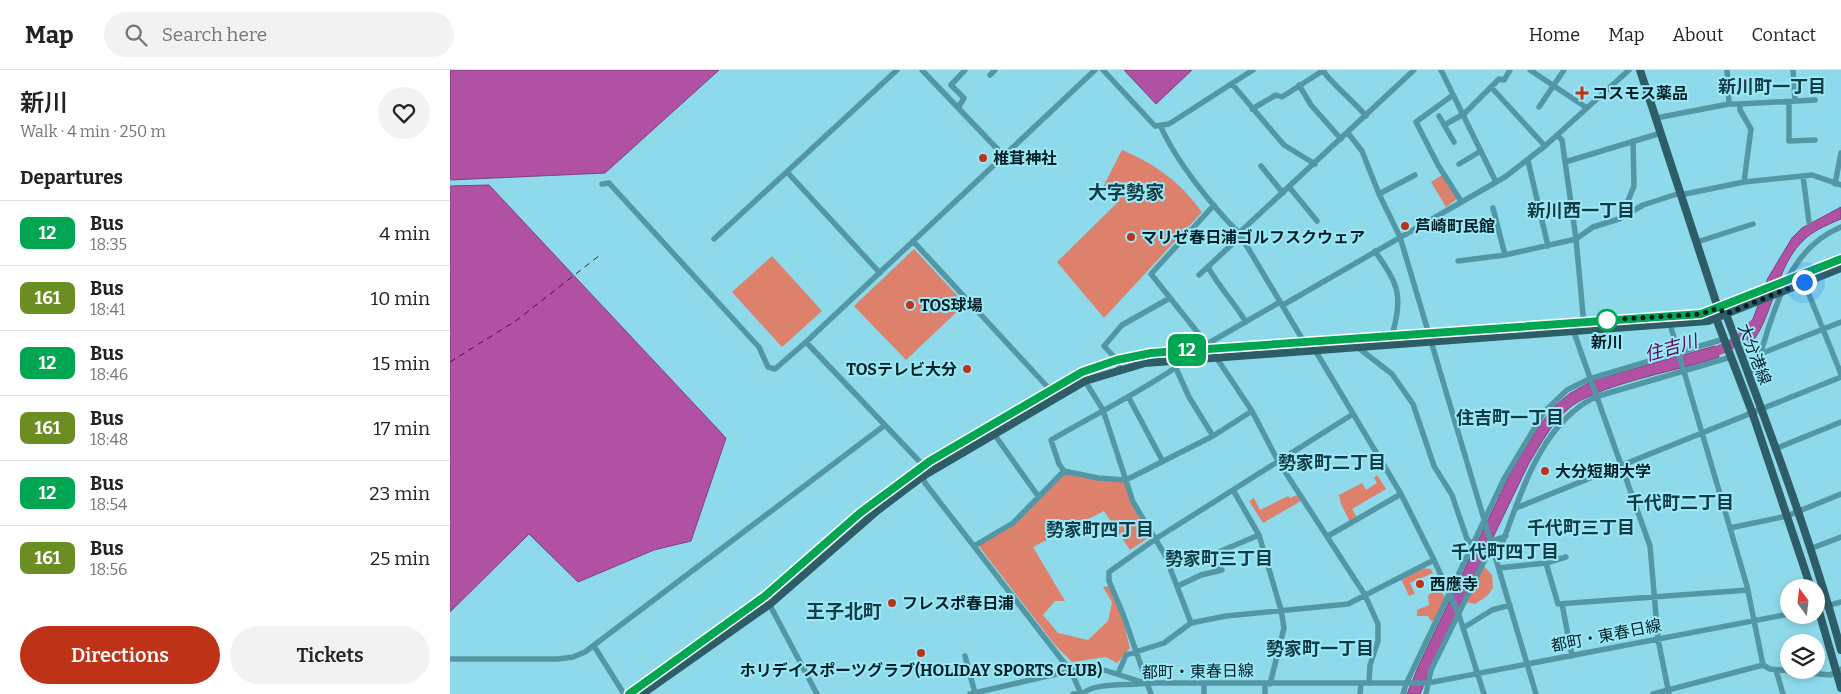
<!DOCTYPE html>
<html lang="en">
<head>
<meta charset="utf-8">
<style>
  :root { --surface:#fff; --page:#f2f2f2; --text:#222; --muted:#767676; --line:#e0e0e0; --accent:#be3217 }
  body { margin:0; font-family:Bitter,"Noto Sans JP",serif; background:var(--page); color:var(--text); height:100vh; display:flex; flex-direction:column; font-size:19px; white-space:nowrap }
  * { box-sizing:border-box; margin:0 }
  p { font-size:16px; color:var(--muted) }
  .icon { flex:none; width:28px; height:28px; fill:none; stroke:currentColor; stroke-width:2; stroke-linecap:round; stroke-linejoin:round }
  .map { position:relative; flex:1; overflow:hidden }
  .details { display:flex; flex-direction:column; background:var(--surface); width:450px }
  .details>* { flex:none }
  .badge { padding:0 10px; border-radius:8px; font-size:18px; line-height:32px }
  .needle { width:32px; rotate:345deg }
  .controls { position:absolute; left:1330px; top:509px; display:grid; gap:10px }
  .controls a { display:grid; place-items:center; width:45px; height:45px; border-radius:50%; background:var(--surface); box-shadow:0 2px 8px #0003; font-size:25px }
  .you { position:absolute; width:25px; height:25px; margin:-12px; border:4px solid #fff; border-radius:50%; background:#1a73e8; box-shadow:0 0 0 8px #1a73e833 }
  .map>.badge { position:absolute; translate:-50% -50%; box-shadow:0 0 0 2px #fff }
  h2 { padding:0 20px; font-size:19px; line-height:45px }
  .round { display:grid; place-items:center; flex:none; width:52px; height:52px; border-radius:26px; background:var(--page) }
  .headline { display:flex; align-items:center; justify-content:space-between; height:85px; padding:0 20px }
  h1 { font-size:24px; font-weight:600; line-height:38px }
  .primary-button { display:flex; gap:10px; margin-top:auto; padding:10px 20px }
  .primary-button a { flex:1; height:58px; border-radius:30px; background:var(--accent); color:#fff; font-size:20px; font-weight:600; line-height:58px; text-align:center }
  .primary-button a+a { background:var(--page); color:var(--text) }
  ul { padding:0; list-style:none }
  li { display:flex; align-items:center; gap:15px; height:65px; padding:0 20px; border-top:1px solid var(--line) }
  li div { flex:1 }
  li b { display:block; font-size:19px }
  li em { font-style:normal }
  li .badge { min-width:55px; font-weight:700; text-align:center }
  header { display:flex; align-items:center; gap:30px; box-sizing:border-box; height:70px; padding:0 25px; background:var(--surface); border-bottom:1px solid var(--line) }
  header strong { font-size:24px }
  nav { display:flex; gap:28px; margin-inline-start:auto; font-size:18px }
  .search { width:350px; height:45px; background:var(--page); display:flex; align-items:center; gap:12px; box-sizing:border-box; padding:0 18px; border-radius:28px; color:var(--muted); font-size:19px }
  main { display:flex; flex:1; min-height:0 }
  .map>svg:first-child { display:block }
  .green { fill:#dd806c }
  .water { fill:#b051a3; stroke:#7b427d }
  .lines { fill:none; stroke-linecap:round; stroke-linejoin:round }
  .river { stroke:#b051a3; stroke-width:10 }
  .ferry { stroke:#600057; stroke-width:1; stroke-dasharray:6 5; stroke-linecap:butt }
  .minor { stroke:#5397a5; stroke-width:5.5 }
  .major { stroke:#2d5d67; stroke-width:8 }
  .line-casing { stroke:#fff; stroke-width:11 }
  .line { stroke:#00a651; stroke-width:8 }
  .walk { stroke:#001f25; stroke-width:5; stroke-dasharray:0 9 }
  .poi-dot { fill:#be3217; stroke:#9be8f8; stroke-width:2 }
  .stop-dot { fill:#fff; stroke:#00a651; stroke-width:2.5 }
  .labels { text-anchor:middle; stroke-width:4; stroke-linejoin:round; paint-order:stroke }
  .poi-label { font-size:16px; font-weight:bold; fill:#001f25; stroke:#9be8f8; text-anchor:start }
  .stop-label { font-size:16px; font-weight:bold; fill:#001f25; stroke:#9be8f8 }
  .street-label { font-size:16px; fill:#001f25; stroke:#9be8f8 }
  .neighbourhood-label { font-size:18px; font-weight:bold; fill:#123b44; stroke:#9be8f8 }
  .water-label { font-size:18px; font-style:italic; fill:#600057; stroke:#9be8f8 }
  .quarter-label { font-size:19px; font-weight:bold; fill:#123b44; stroke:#9be8f8 }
</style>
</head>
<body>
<header>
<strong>Map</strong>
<div class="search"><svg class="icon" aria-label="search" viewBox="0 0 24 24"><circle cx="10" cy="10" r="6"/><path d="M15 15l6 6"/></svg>Search here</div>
<nav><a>Home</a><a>Map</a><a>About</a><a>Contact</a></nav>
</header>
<main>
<section class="details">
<div class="headline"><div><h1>新川</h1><p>Walk · 4 min · 250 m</p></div><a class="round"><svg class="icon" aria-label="heart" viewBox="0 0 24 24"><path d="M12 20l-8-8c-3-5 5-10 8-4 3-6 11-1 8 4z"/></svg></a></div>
<h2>Departures</h2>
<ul>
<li><span class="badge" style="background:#00a651;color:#fff">12</span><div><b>Bus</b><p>18:35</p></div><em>4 min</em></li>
<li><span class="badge" style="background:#6b8e23;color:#fff">161</span><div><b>Bus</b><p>18:41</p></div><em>10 min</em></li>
<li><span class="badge" style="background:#00a651;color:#fff">12</span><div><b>Bus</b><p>18:46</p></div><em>15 min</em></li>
<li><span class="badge" style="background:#6b8e23;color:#fff">161</span><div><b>Bus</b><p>18:48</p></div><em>17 min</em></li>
<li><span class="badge" style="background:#00a651;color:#fff">12</span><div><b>Bus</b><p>18:54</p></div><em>23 min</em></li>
<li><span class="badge" style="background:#6b8e23;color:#fff">161</span><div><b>Bus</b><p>18:56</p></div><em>25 min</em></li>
</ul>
<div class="primary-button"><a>Directions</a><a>Tickets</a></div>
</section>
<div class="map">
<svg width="1391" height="624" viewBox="0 0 1391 624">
  <rect width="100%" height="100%" fill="#8edaeb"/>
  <path class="green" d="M672,80C706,94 731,113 752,142L654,248L607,192L670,130L652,119Z
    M992,105L1007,129L996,137L981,112Z
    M464,179L515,234L456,290L404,236Z
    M322,186L372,241L332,277L282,222Z
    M615,403L674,412L701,466L680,480L654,441L583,477L615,531H605L593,545L608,563L638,570L658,551L662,532L653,517L659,516L672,547L680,578L667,593L656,587L622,592L605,575L528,475L564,455Z
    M927,405L936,419L902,439L907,448L900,452L891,434L889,425L912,413L916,420L927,413L924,408Z
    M847,425L851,431L813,453L799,431L804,428L810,440L838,426L840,428Z
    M1033,495L1042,505L1043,518L1037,526L1025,534L1016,532Z
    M969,498L981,499L983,503L960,513L965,524L959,526L951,509Z
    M987,511L995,528L985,550L981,551L978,546H967V540L979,535L978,526L983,520L984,513Z"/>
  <path class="water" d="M0,0H269L155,103L0,110Z
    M674,0H742L706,34Z
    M39,115L276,368L241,471L204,480L128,512L79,464L0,542V116Z
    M1391,137V149C1379,154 1367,159 1357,167C1324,195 1326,243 1300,275L1294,261L1303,249L1318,208L1342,168L1352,158Z
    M1265,276L1269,287C1232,300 1143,315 1117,340C1101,354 1090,375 1079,393L989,579L970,624H957L969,595L1060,404L1088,357L1105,336L1119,324L1144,310Z"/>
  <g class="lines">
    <path class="river" d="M1255,285C1272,280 1294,270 1303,255"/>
    <path class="ferry" d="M0,292L67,250L150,185"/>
    <path class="minor" d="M472,0L554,86
      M653,0L705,56L719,54L803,0
      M991,0L1046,112
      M1080,0L1137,38
      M1277,0L1279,34
      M1343,0L1345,31
      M873,1C886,18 903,30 916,46
      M540,5L545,0
      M783,15L834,75L865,94
      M849,15L861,35L891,69
      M1041,17L1095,76
      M1003,25L966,52L988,95L1011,131
      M1339,32V71L1365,70
      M1290,34L1365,30
      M1089,37L1114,0
      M508,38L514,28L501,15L515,0
      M802,39L826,25L832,27L874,0
      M989,46L1004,72
      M1206,48L1279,34H1290V40L1301,59L1294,112
      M994,55L1014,44L1049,9L1054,10L1060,0
      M711,57C726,91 762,136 789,163L854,272L865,280L951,424L984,490L1009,545L1034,624
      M898,63L912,81L929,124L950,167L1086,624
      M1107,65L1112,70L1126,169L1134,255
      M1078,91L1098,176
      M1115,92L1211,63
      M1009,94L1031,81
      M811,96L833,123
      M338,103L430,203
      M1353,106L1359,152
      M152,114L159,113L296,263L309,277L318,297L325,299L356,272
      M1385,114L1391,83
      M840,118L867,151
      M929,124L965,105
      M1043,138L1055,185
      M1171,148L1184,116L1183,71
      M789,163L964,0
      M264,169L447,0
      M463,171L604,324
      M1247,172L1303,154
      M925,181C949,216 953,224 942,266
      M1008,191L1055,185L1126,169L1143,157L1169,149L1193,135L1227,124H1235L1294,112L1362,105L1391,115
      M758,197C769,217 784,232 796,252
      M749,205L791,166
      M1354,212L1391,304
      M833,235L1055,107L1095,76L1179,0
      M1220,254L1297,516L1313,595L1320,599L1380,605L1391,599
      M1122,257L1200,476L1208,569L1219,624
      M757,274L830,232
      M906,276L942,304L963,334L984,396L1002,425L1017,469L1022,474
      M760,278L701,204L764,135
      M1310,284L1391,252
      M766,287L802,341L828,391L915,525L928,554V571L920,595L919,613
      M725,296L739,327L763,366
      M670,299L667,290L654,276L672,255L720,228
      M1298,305C1309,291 1313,276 1318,259C1332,217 1347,175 1391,157
      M635,311L653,340L683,432L715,485L741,553
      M679,328L712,390
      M544,364L588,426
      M1325,379L1391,352
      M614,401L609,394L601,370C642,346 685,325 725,298
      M783,420L809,465L831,540L834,558L820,614
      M1066,438L1391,307
      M1280,458L1337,446L1391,424
      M878,466L951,424
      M524,476L563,453L614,401L648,408L676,410L763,366L802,341
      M1104,478L1107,489
      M1360,479L1391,467
      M1046,489C1070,431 1086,357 1145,327L1281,287
      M1096,493L1108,534L1298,520
      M1049,498L1096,493L1116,487
      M728,516L751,505L772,500L769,496H763L759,486L809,465
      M315,526L367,624
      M1112,534L1122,586
      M1366,539L1391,532
      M1013,558L1042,540L1060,535
      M144,576L174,624
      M515,586L525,623
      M0,589H108L123,587L135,582L435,355
      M1326,600L1333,624
      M668,604L676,585L714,573L741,553L776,546L898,534L984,490
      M520,624L632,598L654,600L695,613
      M623,624H628
      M631,624L622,603L475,413L470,392L356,272L645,0
      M633,624C642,612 680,616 697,613H978L1339,544
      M701,624L673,544L659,511V502L707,468L903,344
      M754,624V613
      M815,624V613
      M910,624L911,613
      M953,624L956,614L1054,409L1094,342L1117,320L1139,309L1274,269
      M976,624L981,600L1042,475L1045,470L1056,466
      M1203,624L1313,595"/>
    <path class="major" d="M1190,0L1268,238L1276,244C1317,354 1360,466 1391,580
      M1266,248L1302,342L1361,518
      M1366,531L1391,618
      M179,624L315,526L410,443L488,386L632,303L667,290L701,283L1251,244L1391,189
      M192,624L320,534L428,440L473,406L635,311L695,293L1258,251L1391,198"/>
  </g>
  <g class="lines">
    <g class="line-casing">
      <path id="line" d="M179,624L315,526L410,443L480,391L632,302L667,290L701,283L1251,244L1391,189"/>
    </g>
    <use href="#line" class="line"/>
    <path class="walk" d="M1157,250L1251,244L1268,238L1276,244L1354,212"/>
  </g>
  <g class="poi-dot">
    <path d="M1129.5 15.5h5v5h5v5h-5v5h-5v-5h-5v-5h5z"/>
    <circle cx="533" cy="88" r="5"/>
    <circle cx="955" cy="156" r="5"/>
    <circle cx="681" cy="167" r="5"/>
    <circle cx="460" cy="235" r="5"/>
    <circle cx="517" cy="299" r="5"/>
    <circle cx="1095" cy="401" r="5"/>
    <circle cx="970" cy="514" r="5"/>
    <circle cx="442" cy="533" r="5"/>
    <circle cx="471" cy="583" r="5"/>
  </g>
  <circle class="stop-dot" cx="1157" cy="250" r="10"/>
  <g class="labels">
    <g class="poi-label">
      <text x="1142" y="29">コスモス薬品</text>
      <text x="543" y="94">椎茸神社</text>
      <text x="965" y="162">芦崎町民館</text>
      <text x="691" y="173">マリゼ春日浦ゴルフスクウェア</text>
      <text x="470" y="241">TOS球場</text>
      <text x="507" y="305" text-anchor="end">TOSテレビ大分</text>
      <text x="1105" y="407">大分短期大学</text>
      <text x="980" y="520">西應寺</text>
      <text x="452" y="539">フレスポ春日浦</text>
      <text x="471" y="606" text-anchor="middle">ホリデイスポーツグラブ(HOLIDAY SPORTS CLUB)</text>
    </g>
    <g class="stop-label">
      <text x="1157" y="278">新川</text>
    </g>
    <g class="street-label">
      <text transform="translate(1305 284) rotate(69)" y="6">大分港線</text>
      <text transform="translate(1156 565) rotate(-11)" y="6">都町・東春日線</text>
      <text transform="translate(748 601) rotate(-1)" y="6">都町・東春日線</text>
    </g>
    <g class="neighbourhood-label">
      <text x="1322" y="23">新川町一丁目</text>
      <text x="1131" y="147">新川西一丁目</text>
      <text x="1060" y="354">住吉町一丁目</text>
      <text x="882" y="399">勢家町二丁目</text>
      <text x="1230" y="439">千代町二丁目</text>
      <text x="1131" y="464">千代町三丁目</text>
      <text x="650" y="466">勢家町四丁目</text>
      <text x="1055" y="488">千代町四丁目</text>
      <text x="769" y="495">勢家町三丁目</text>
      <text x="870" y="585">勢家町一丁目</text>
    </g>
    <g class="water-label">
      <text transform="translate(1221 278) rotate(-16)" y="6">住吉川</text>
    </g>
    <g class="quarter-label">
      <text x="676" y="129">大字勢家</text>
      <text x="394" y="548">王子北町</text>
    </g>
  </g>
</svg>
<div class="controls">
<a><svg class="needle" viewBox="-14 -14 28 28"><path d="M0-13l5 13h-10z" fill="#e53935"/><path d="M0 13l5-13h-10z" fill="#767676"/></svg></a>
<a><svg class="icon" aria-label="layers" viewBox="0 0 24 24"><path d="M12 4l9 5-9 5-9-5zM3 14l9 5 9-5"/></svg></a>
</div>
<div class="you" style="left:1354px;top:212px"></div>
<b class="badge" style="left:737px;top:280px;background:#00a651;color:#fff">12</b>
</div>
</main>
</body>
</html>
